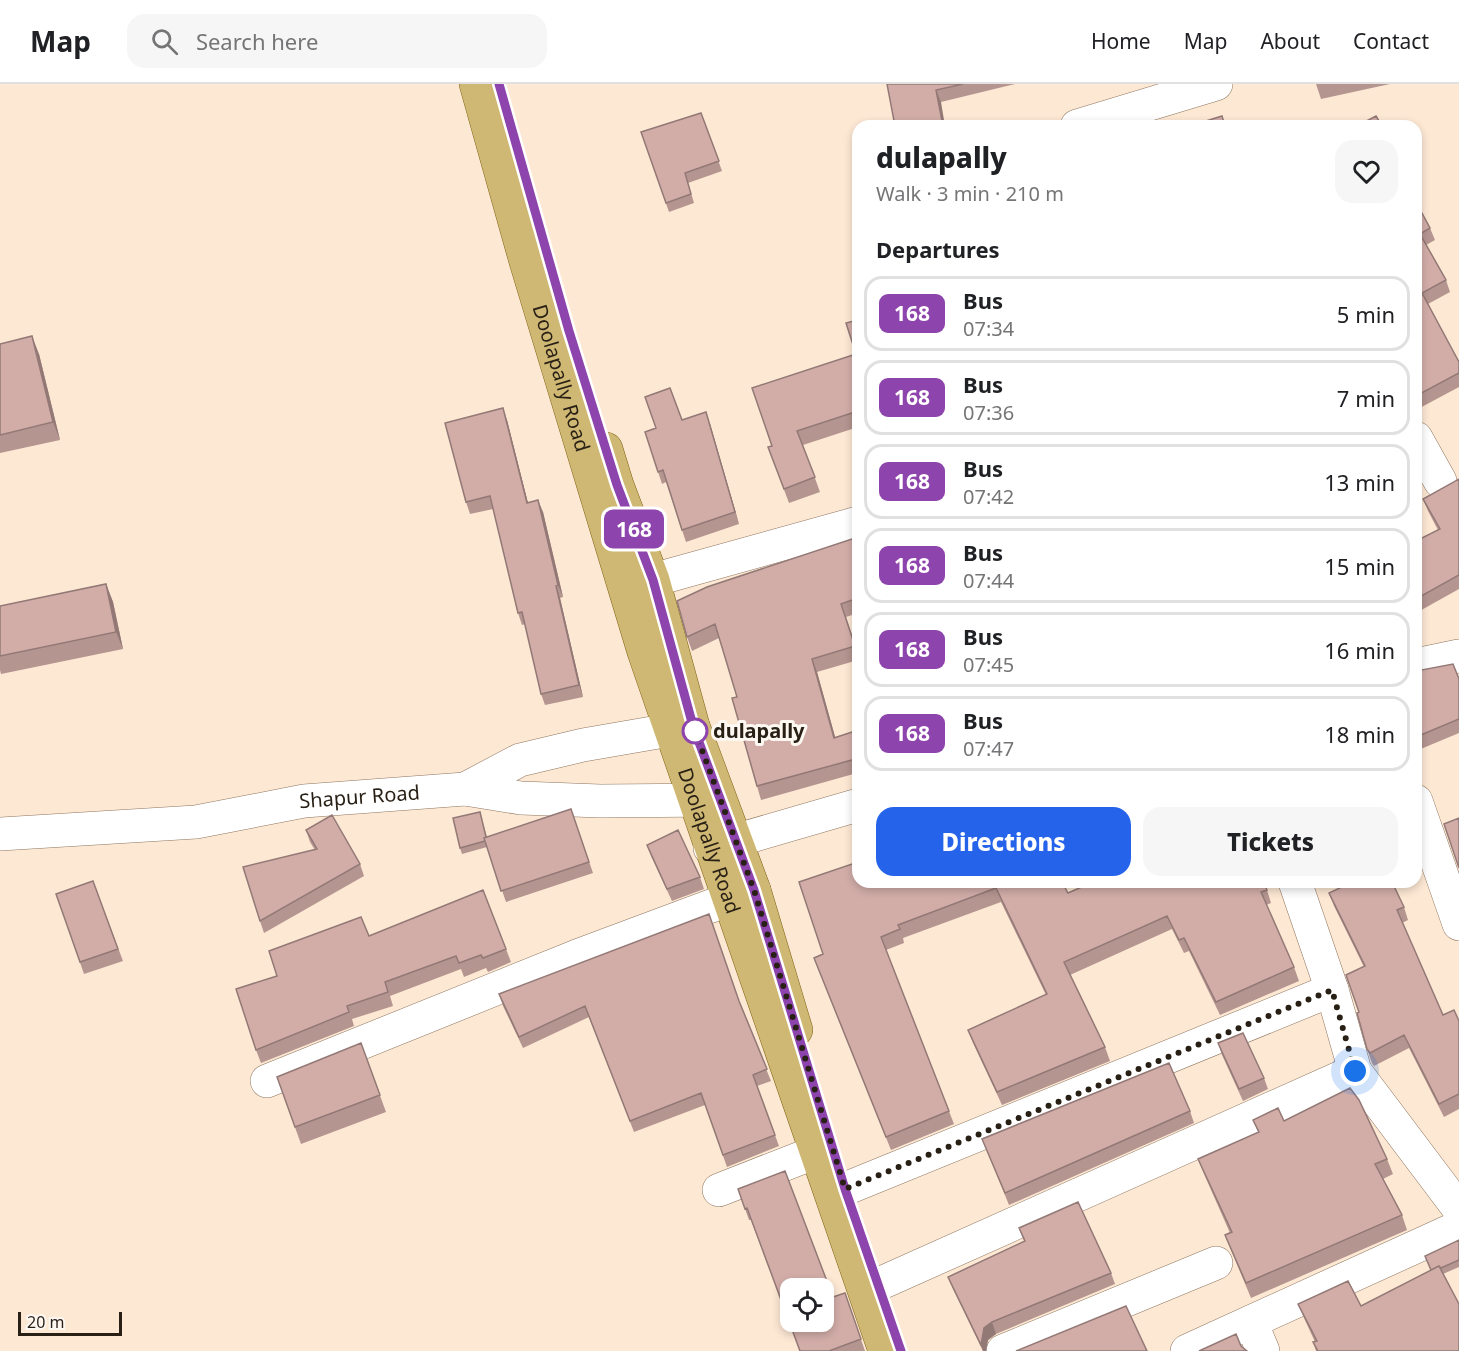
<!DOCTYPE html>
<html lang="en">
<head>
<meta charset="utf-8">
<style>
  :root { --surface:#fff; --page:#f6f6f6; --text:#202124; --muted:#757577; --line:#e0e0e0; --accent:#2563eb }
  body { margin:0; font-family:"Noto Sans",sans-serif; background:var(--page); color:var(--text); height:100vh; display:flex; flex-direction:column; font-size:22px; white-space:nowrap }
  * { box-sizing:border-box; margin:0 }
  p { font-size:20px; color:var(--muted) }
  .icon { flex:none; width:33px; height:33px; fill:none; stroke:currentColor; stroke-width:2; stroke-linecap:round; stroke-linejoin:round }
  .map { position:relative; flex:1; overflow:hidden }
  .panel { position:absolute; left:852px; top:36px; width:570px; height:768px; display:flex; flex-direction:column; background:var(--surface); border-radius:18px; box-shadow:0 3px 9px #0003 }
  .panel>* { flex:none }
  .badge { padding:0 12px; border-radius:9px; font-size:21px; line-height:39px }
  .controls { position:absolute; left:780px; top:1194px; display:grid; gap:12px }
  .controls a { display:grid; place-items:center; width:54px; height:54px; border-radius:12px; background:var(--surface); box-shadow:0 3px 9px #0003; font-size:30px }
  .scale { position:absolute; left:18px; bottom:15px; width:104px; box-sizing:border-box; padding-left:6px; border:3px solid #281f15; border-top:0; font-size:16px; line-height:21px; white-space:nowrap; color:#281f15; -webkit-text-stroke:4px #fef8f3; paint-order:stroke }
  .you { position:absolute; width:30px; height:30px; margin:-15px; border:4px solid #fff; border-radius:50%; background:#1a73e8; box-shadow:0 0 0 9px #1a73e833 }
  .map>.badge { position:absolute; translate:-50% -50%; box-shadow:0 0 0 3px #fff }
  h2 { padding:0 24px; font-size:22px; line-height:54px }
  .round { display:grid; place-items:center; flex:none; width:63px; height:63px; border-radius:18px; background:var(--page) }
  .head { display:flex; align-items:center; justify-content:space-between; height:102px; padding:0 24px }
  h1 { font-size:28px; font-weight:800; line-height:45px }
  .primary-button { display:flex; gap:12px; margin-top:auto; padding:12px 24px }
  .primary-button a { flex:1; height:69px; border-radius:18px; background:var(--accent); color:#fff; font-size:24px; font-weight:800; line-height:69px; text-align:center }
  .primary-button a+a { background:var(--page); color:var(--text) }
  ul { padding:0; list-style:none }
  li { display:flex; align-items:center; gap:18px; height:75px; margin:0 12px 9px; padding:0 12px; border:3px solid var(--line); border-radius:18px }
  li div { flex:1 }
  li b { display:block; font-size:22px }
  li em { font-style:normal }
  li .badge { min-width:66px; font-weight:700; text-align:center }
  header { display:flex; align-items:center; gap:36px; box-sizing:border-box; height:84px; padding:0 30px; background:var(--surface); border-bottom:2px solid var(--line) }
  header strong { font-size:28px }
  nav { display:flex; gap:33px; margin-inline-start:auto; font-size:21px }
  .search { width:420px; height:54px; background:var(--page); display:flex; align-items:center; gap:15px; box-sizing:border-box; padding:0 21px; border-radius:18px; color:var(--muted); font-size:22px }
  .map>svg:first-child { display:block }
  .lines { fill:none; stroke-linecap:round; stroke-linejoin:round }
  .minor-casing { stroke:#8e765f; stroke-width:34 }
  .major-casing { stroke:#806315; stroke-width:34 }
  .minor { stroke:#fff; stroke-width:33 }
  .major { stroke:#cfb873; stroke-width:33 }
  .wall { fill:#b59590 }
  .shaded-wall { fill:#937976 }
  .building { fill:#d2ada8; stroke:#937976; stroke-width:1.5; fill-rule:evenodd }
  .line-casing { stroke:#fff; stroke-width:14 }
  .line { stroke:#8e44ad; stroke-width:9 }
  .walk { stroke:#281f15; stroke-width:6; stroke-dasharray:0 10.8 }
  .stop-dot { fill:#fff; stroke:#8e44ad; stroke-width:3 }
  .labels { text-anchor:middle; stroke-width:6; stroke-linejoin:round; paint-order:stroke }
  .street-label { font-size:20px; fill:#281f15; stroke:#fef8f3 }
  .stop-label { font-size:20px; font-weight:bold; fill:#281f15; stroke:#fef8f3; text-anchor:start }
</style>
</head>
<body>
<header>
<strong>Map</strong>
<div class="search"><svg class="icon" aria-label="search" viewBox="0 0 24 24"><circle cx="10" cy="10" r="6"/><path d="M15 15l6 6"/></svg>Search here</div>
<nav><a>Home</a><a>Map</a><a>About</a><a>Contact</a></nav>
</header>
<div class="map">
<svg width="1459" height="1267" viewBox="0 0 1459 1267">
  <rect width="100%" height="100%" fill="#fde8d4"/>
  <g class="lines">
    <g class="minor-casing">
      <g id="minor">
        <path d="M1077,42L1216,0"/>
        <path d="M1416,354L1440,397"/>
        <path d="M653,496L858,439"/>
        <path d="M1416,581L1459,572"/>
        <path d="M465,705L520,676L583,661L693,642"/>
        <path d="M1416,717L1459,840"/>
        <path id="s1" d="M0,750L196,738L304,717L465,705L521,714L600,717L719,716"/>
        <path d="M710,764L858,721"/>
        <path d="M1295,798L1332,906L1355,987L1459,1125"/>
        <path d="M267,997L577,872L754,806"/>
        <path d="M845,1105L1332,906"/>
        <path d="M719,1106L816,1068"/>
        <path d="M879,1200L1355,987"/>
        <path d="M1251,1238L1263,1267"/>
        <path d="M1003,1267L1216,1179"/>
        <path d="M1187,1267L1459,1143"/>
      </g>
    </g>
    <g class="major-casing">
      <g id="major">
        <path id="s2" d="M476,0L526,178L644,568L885,1267"/>
        <path d="M606,365L617,401L653,496L693,642L754,806L796,946"/>
      </g>
    </g>
    <use href="#minor" class="minor"/>
    <use href="#major" class="major"/>
  </g>
  <path class="wall" d="M887,0H1015L941,18Z
    M1316,0H1390L1321,15Z
    M701,29L722,87L688,99L694,119L669,128L641,48Z
    M1416,118L1430,144L1435,156L1426,161L1446,196L1450,208L1428,220L1459,278V303L1416,326Z
    M858,236V343L803,361L820,408L789,419L768,363L772,362L856,270Z
    M0,260L39,270L60,356L0,369Z
    M507,336L528,419L543,428L563,513L560,514L583,613L545,621L541,610L525,540L522,541L518,529L493,425L470,430L466,418Z
    M682,336L710,340L739,440L686,458L666,398L662,400L645,348Z
    M1459,395V505L1416,529V457L1438,446L1428,427L1423,415Z
    M858,453V529L846,533L858,569V576L817,588L835,653L858,646V692L857,689L761,716L757,702L737,613L719,554L692,567L687,553Z
    M106,500L113,518L123,565L1,590L0,586V522Z
    M1416,587L1459,595V649L1416,667Z
    M571,725L593,789L506,818L487,763L462,770L460,764L480,728L487,753Z
    M306,746L360,780L364,792L264,849L260,837L315,766L310,758Z
    M647,761L700,793L704,805L672,817L651,772Z
    M93,797L123,877L84,890L56,810Z
    M799,798H1062L1068,809L1267,806L1271,819L1266,821L1294,883L1299,897L1220,931L1189,867L1184,869L1172,845L1070,891L1105,963L1110,977L1002,1021L973,959L968,946L1046,911L1001,818L903,854L904,859L886,866L954,1040L891,1066L814,874L823,870Z
    M1342,798H1392L1404,823L1408,836L1402,839L1443,931L1459,937V1025L1444,1033L1409,964L1374,982L1372,979L1367,965L1359,928L1364,883L1334,822L1329,809L1344,802Z
    M369,852L506,865L511,878L488,888L486,884L464,893L461,885L390,912L393,922L352,935L354,942L261,979L256,966L277,892Z
    M499,910L740,920L771,997L757,1002L779,1062L727,1083L705,1021L634,1048L589,933L523,964L503,922Z
    M361,959L386,1028L301,1060L277,993Z
    M1218,959L1264,994L1268,1005L1243,1017L1222,971Z
    M1190,1027L1194,1039L1009,1121L982,1055Z
    M1253,1036L1284,1037L1387,1075L1393,1090L1383,1095L1402,1131L1407,1146L1251,1214L1231,1166L1225,1151L1230,1149L1204,1090L1198,1075L1258,1048Z
    M738,1105L833,1213L845,1209L865,1267H800L751,1136H749Z
    M1019,1144L1111,1189L1115,1200L996,1250L988,1256L986,1266L987,1267H983L953,1205L948,1193L1024,1157Z
    M1459,1156V1183L1443,1190L1459,1267H1316L1313,1258H1315L1304,1234L1298,1220L1361,1222L1431,1187Z"/>
  <path class="shaded-wall" d="M936,6L941,18L945,42H943Z
    M32,252L39,270L60,356L53,338Z
    M503,324L507,336L531,431L527,419Z
    M706,328L710,340L739,440L735,428Z
    M538,416L543,428L563,513L558,501Z
    M106,500L113,518L123,565L116,548Z
    M556,502L560,514L583,613L579,601Z
    M812,575L817,588L839,667L834,654Z
    M992,1238L996,1250L988,1256L986,1267H983L981,1261L984,1244Z"/>
  <path class="building" d="M887,0H963L936,6L943,42H895Z
    M701,29L719,77L685,89L691,110L666,119L641,48Z
    M1222,32L1225,42H1190Z
    M1376,32L1382,42H1357Z
    M1416,118L1430,144L1420,150L1446,196L1422,209L1459,278V289L1416,312Z
    M858,236V327L797,347L815,393L784,405L768,363L772,362L752,304L856,270L846,239Z
    M32,252L53,338L0,351V260Z
    M670,304L682,336L706,328L735,428L682,446L663,386L658,388L645,348L656,344L645,313Z
    M503,324L527,419L538,416L558,501L556,502L579,601L541,610L522,528L518,529L490,412L466,418L445,339Z
    M1459,395V491L1416,515V457L1440,445L1423,415Z
    M858,453V514L841,520L855,562L812,575L834,654L858,646V684H855L852,676L757,702L732,614L737,613L715,540L687,553L677,517L707,503Z
    M106,500L116,548L0,572V522Z
    M1453,580L1459,595V635L1416,653V587Z
    M571,725L589,778L501,807L484,754Z
    M480,728L486,753L484,754L485,757L460,764L453,734Z
    M332,731L360,780L260,837L243,783L317,765L306,746Z
    M1459,734V784L1444,740Z
    M678,746L700,793L667,805L647,761Z
    M858,778V798H1062L1068,809L1093,798H1263L1267,806L1261,808L1294,883L1216,918L1184,854L1179,856L1167,832L1064,878L1105,963L997,1008L968,946L1047,910L996,804L898,841L900,845L881,853L949,1027L886,1053L814,874L823,870L799,798Z
    M93,797L118,865L80,878L56,810Z
    M1344,798H1392L1404,823L1397,826L1443,931L1454,926L1459,937V1010L1439,1020L1404,951L1370,969L1367,965L1357,929L1359,928L1346,891L1365,882L1329,809L1346,801Z
    M483,806L506,865L483,874L481,871L459,879L456,872L385,898L388,908L347,922L349,928L256,966L236,905L277,892L269,867L361,833L369,852Z
    M709,830L739,917L767,985L753,991L775,1051L723,1071L701,1009L630,1037L585,922L519,953L499,910Z
    M1243,949L1264,994L1239,1005L1218,959Z
    M361,959L380,1011L295,1043L277,993Z
    M1169,979L1190,1027L1005,1109L982,1055Z
    M1350,1004L1359,1016L1387,1075L1375,1080L1402,1131L1246,1199L1225,1151L1232,1148L1198,1075L1259,1048L1253,1036L1278,1024L1284,1037Z
    M785,1087L833,1213L845,1209L861,1255L829,1267H800L747,1124L745,1125L738,1105ZM790,1204H824V1238H790Z
    M1078,1118L1111,1189L992,1238L984,1244L981,1261L948,1193L1025,1157L1019,1144Z
    M1459,1156V1176L1441,1184L1439,1182L1431,1186L1425,1172Z
    M1439,1182L1459,1220V1267H1318L1313,1258L1317,1257L1298,1220L1348,1197L1361,1222Z
    M1126,1222L1147,1267H1016Z
    M1236,1250L1241,1262L1247,1267H1199Z"/>
  <g class="lines">
    <g class="line-casing">
      <path id="line" d="M499,0L569,247L617,401L653,496L693,642L754,806L845,1105L901,1267"/>
    </g>
    <use href="#line" class="line"/>
    <path class="walk" d="M695,647L693,642L754,806L845,1105L1332,906L1355,987"/>
  </g>
  <circle class="stop-dot" cx="695" cy="647" r="12"/>
  <g class="labels">
    <g class="street-label">
      <text dy="7" stroke="none"><textPath href="#s2" startOffset="306">Doolapally Road</textPath></text>
      <text dy="7" stroke="none"><textPath href="#s1" startOffset="362">Shapur Road</textPath></text>
      <text dy="7" stroke="none"><textPath href="#s2" startOffset="792">Doolapally Road</textPath></text>
    </g>
    <g class="stop-label">
      <text x="713" y="654">dulapally</text>
    </g>
  </g>
</svg>
<div class="controls">
<a><svg class="icon" aria-label="locate" viewBox="0 0 24 24"><circle cx="12" cy="12" r="6"/><path d="M12 2v4M12 18v4M2 12h4M18 12h4"/></svg></a>
</div>
<div class="scale">20 m</div>
<div class="you" style="left:1355px;top:987px"></div>
<b class="badge" style="left:634px;top:445px;background:#8e44ad;color:#fff">168</b>
<section class="panel">
<div class="head"><div><h1>dulapally</h1><p>Walk · 3 min · 210 m</p></div><a class="round"><svg class="icon" aria-label="heart" viewBox="0 0 24 24"><path d="M12 20l-8-8c-3-5 5-10 8-4 3-6 11-1 8 4z"/></svg></a></div>
<h2>Departures</h2>
<ul>
<li><span class="badge" style="background:#8e44ad;color:#fff">168</span><div><b>Bus</b><p>07:34</p></div><em>5 min</em></li>
<li><span class="badge" style="background:#8e44ad;color:#fff">168</span><div><b>Bus</b><p>07:36</p></div><em>7 min</em></li>
<li><span class="badge" style="background:#8e44ad;color:#fff">168</span><div><b>Bus</b><p>07:42</p></div><em>13 min</em></li>
<li><span class="badge" style="background:#8e44ad;color:#fff">168</span><div><b>Bus</b><p>07:44</p></div><em>15 min</em></li>
<li><span class="badge" style="background:#8e44ad;color:#fff">168</span><div><b>Bus</b><p>07:45</p></div><em>16 min</em></li>
<li><span class="badge" style="background:#8e44ad;color:#fff">168</span><div><b>Bus</b><p>07:47</p></div><em>18 min</em></li>
</ul>
<div class="primary-button"><a>Directions</a><a>Tickets</a></div>
</section>
</div>
</body>
</html>
